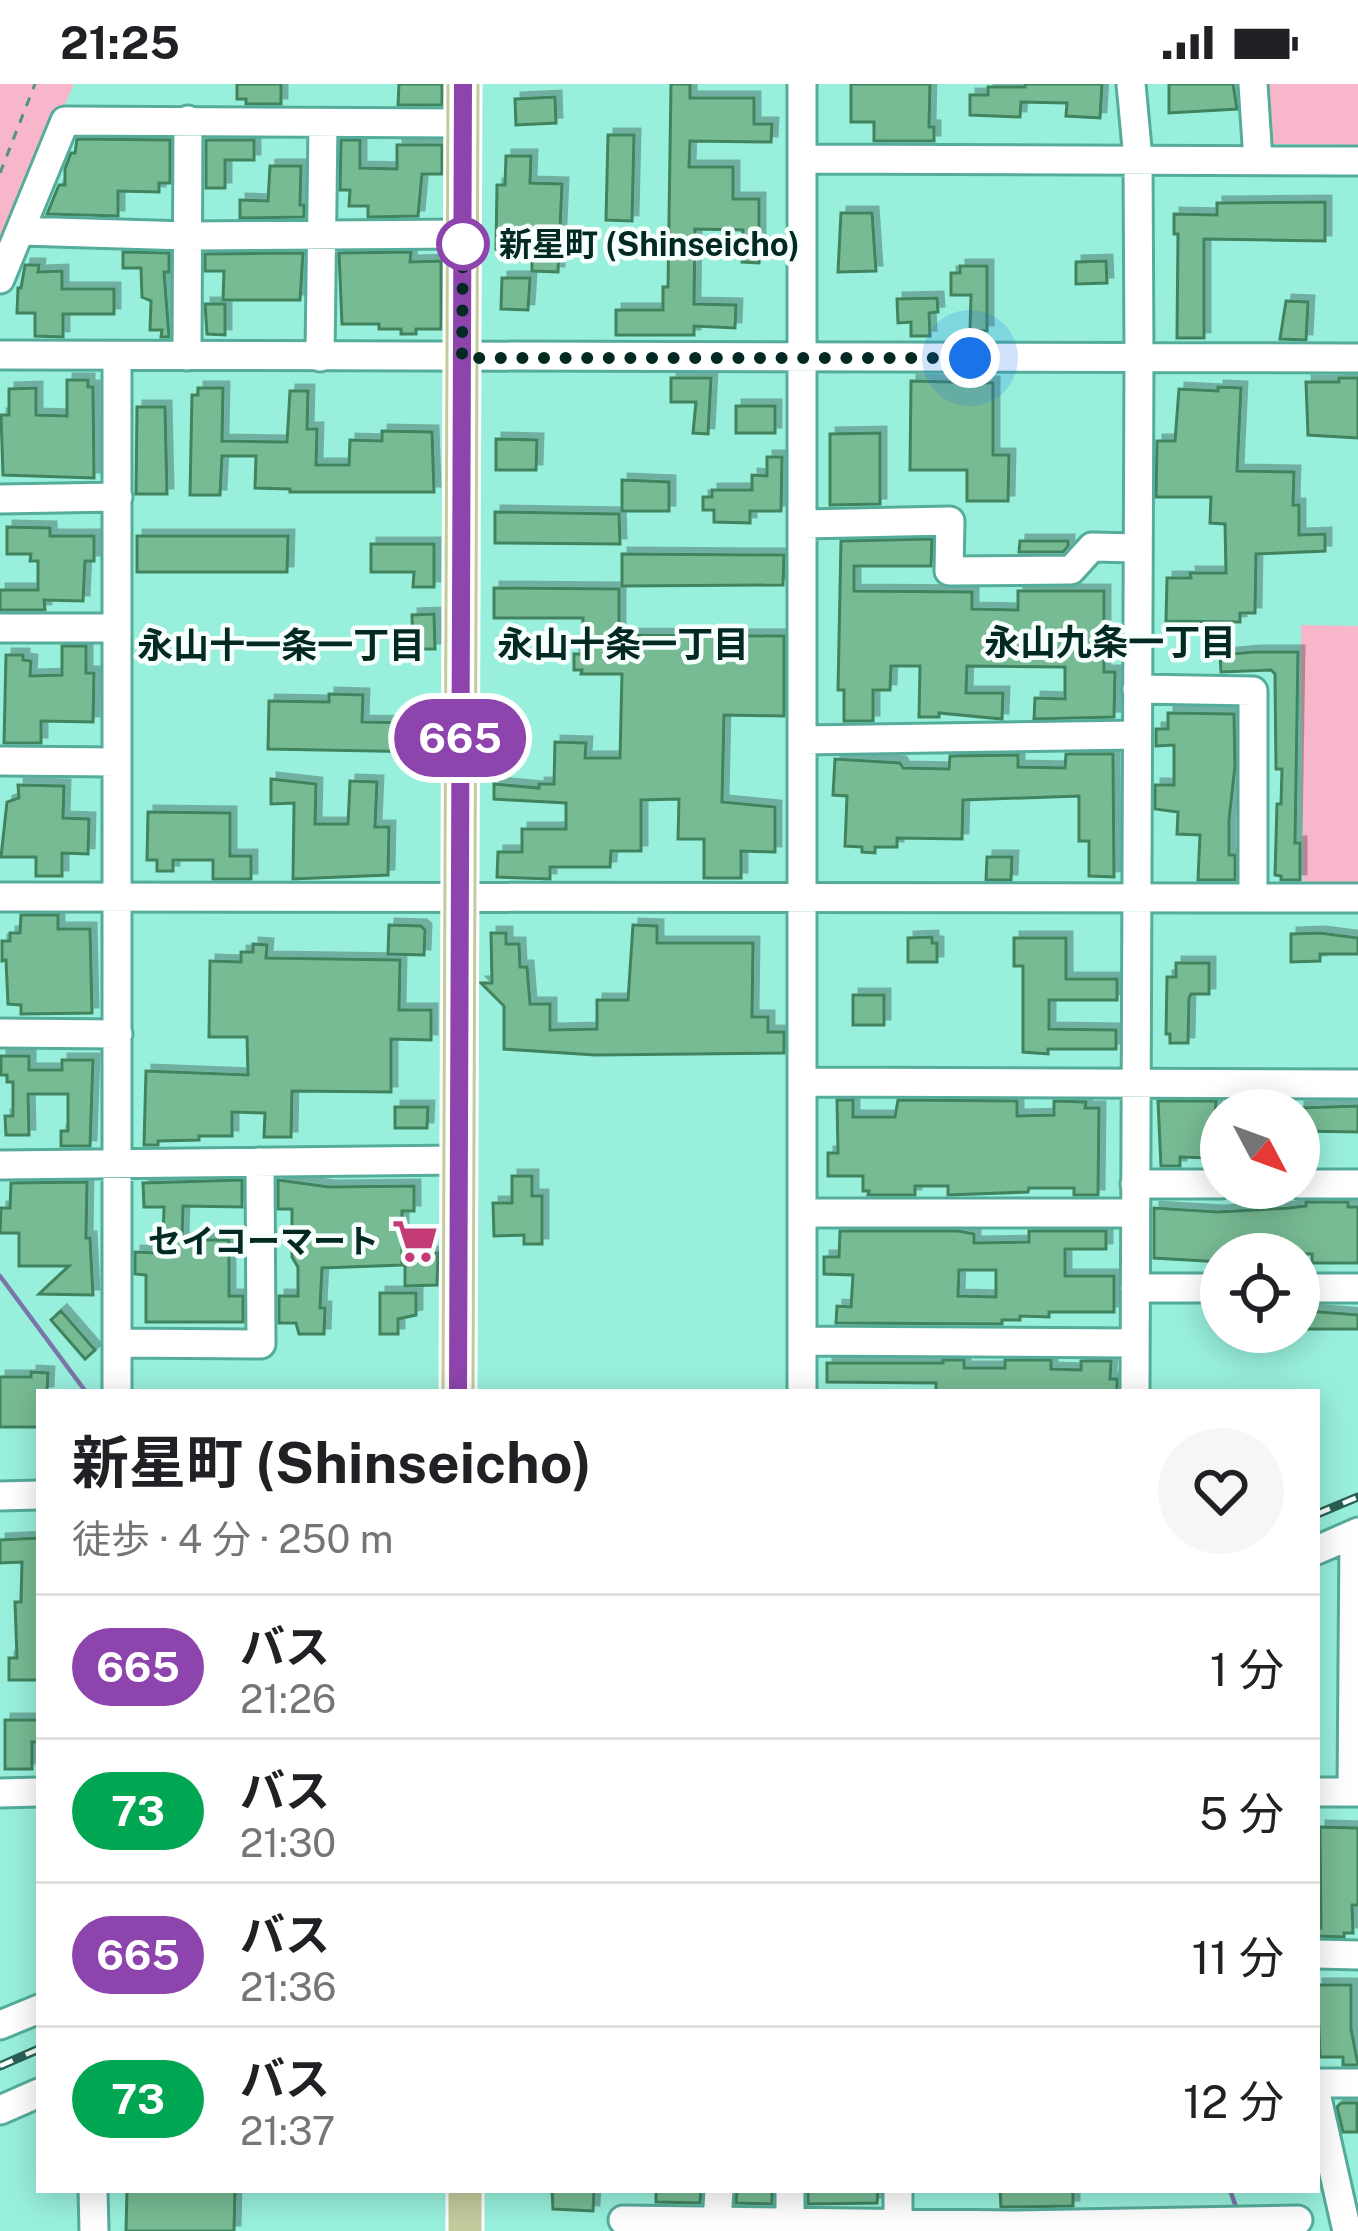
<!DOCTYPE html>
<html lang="ja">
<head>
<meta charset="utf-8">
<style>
  :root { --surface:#fff; --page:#f6f6f6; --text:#202124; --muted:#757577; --line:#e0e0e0 }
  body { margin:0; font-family:"Public Sans","Noto Sans JP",sans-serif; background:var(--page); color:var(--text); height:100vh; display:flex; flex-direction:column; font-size:45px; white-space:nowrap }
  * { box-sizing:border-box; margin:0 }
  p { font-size:39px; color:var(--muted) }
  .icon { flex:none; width:66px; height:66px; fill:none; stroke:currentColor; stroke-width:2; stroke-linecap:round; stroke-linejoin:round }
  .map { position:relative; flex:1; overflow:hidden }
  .panel { position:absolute; left:36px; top:1305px; width:1284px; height:804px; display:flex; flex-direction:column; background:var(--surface); border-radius:0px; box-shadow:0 6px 30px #0003 }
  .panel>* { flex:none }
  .badge { padding:0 24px; border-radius:39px; font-size:42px; line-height:78px }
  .needle { width:78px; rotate:131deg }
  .tools { position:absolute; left:1200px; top:1005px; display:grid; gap:24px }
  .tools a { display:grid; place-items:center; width:120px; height:120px; border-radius:50%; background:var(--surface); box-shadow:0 6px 30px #0003; font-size:60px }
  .you { position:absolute; width:60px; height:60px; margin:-30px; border:9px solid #fff; border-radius:50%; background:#1a73e8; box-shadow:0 0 0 18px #1a73e833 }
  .map>.badge { position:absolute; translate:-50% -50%; box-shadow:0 0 0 6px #fff }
  .round { display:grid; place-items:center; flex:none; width:126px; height:126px; border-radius:63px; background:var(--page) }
  .head { display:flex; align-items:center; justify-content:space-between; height:204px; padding:0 36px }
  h1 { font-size:57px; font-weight:700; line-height:90px }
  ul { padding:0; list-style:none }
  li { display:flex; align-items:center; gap:36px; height:144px; padding:0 36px; border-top:3px solid var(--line) }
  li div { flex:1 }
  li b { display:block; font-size:45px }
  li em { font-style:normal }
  li .badge { min-width:132px; font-weight:700; text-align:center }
  .status { display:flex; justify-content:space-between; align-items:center; height:84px; padding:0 60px; background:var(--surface); direction:ltr }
  .status svg { height:33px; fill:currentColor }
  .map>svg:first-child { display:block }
  .green { fill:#f8b6cb }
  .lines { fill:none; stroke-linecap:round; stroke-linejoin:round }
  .stream { stroke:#7b76a9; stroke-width:4.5 }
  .building { fill:#77bb94; stroke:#40835f; stroke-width:3; fill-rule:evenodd; filter:url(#shadow) }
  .minor-casing { stroke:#55ac9a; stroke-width:33 }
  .major-casing { stroke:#fff; stroke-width:39 }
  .path { stroke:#519284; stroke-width:3; stroke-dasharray:9 9; stroke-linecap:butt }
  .minor { stroke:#fff; stroke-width:27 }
  .major { stroke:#c2cb9c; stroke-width:33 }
  .rail-casing { stroke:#2b5f54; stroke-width:9 }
  .rail { stroke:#f7fffd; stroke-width:4.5; stroke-dasharray:14; stroke-linecap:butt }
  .line-casing { stroke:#fff; stroke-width:27 }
  .line { stroke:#8e44ad; stroke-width:18 }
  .walk { stroke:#022922; stroke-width:12; stroke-dasharray:0 21.6 }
  .stop-dot { fill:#fff; stroke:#8e44ad; stroke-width:6 }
  .labels { text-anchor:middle; stroke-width:9; stroke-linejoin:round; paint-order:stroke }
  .stop-label { font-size:33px; font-weight:bold; fill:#022922; stroke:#f7fffd; text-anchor:start }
  .poi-label { font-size:33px; font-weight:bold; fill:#022922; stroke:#f7fffd; text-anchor:end }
  .neighbourhood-label { font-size:36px; font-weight:bold; fill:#022922; stroke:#f7fffd }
</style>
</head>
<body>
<div class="status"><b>21:25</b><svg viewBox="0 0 49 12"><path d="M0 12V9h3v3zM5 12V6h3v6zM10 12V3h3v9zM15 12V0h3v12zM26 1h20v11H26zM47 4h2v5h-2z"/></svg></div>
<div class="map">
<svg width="1358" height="2147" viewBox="0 0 1358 2147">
  <defs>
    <filter id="shadow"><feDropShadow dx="6" dy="-6" stdDeviation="0" flood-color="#0004"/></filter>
  </defs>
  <rect width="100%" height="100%" fill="#98f0dc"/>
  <path class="green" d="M0,0H74L0,167Z
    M1264,0H1358V61L1267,60Z
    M1301,541L1358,542V808L1303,809Z"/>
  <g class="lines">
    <path class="stream" d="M0,1192L86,1308
      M1230,2106L1236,2123"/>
  </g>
  <path class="building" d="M237,0H281V20H246V15H237Z
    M399,0H442V21H398Z
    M671,0H690V14H754V40H772L771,58L690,57L689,83H733V115H759V179L742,178L743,146L695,145L694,220L736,221L735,244L694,242V251H616V226H663V203H668Z
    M851,0H930L929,43H934V57H874V38H851Z
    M1025,0H1102L1100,34L1066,32L1067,19L1021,18L1020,33L970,31V11H988V3H1025Z
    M1169,0H1233L1237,25L1169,29Z
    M555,13L556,39L516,41L515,15Z
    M608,51H634L632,137L606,136Z
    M77,55L170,56V99H159V108L118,107V132L47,130L59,101H65V85L71,69H75Z
    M206,56H254V76H225V104H206Z
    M341,56H360V84L397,85V61H442V90H422L418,132L368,133V122H349L350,106H340Z
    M506,72H531L530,99L562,100L558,188L532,187V166L496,165L497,101H505Z
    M270,82H301L300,121H304V133L240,134V116L268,117Z
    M1325,118V157L1204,155V254H1177L1178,150H1174V130L1217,131V119Z
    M841,129H872L876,187L838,188Z
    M123,168L169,169V188H164L169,253H161L162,246H150L151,217L142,213L141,184H123Z
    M411,168L410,178L441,177V245H416V250H401V245H379V240H342L339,169Z
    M303,169L300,216H223L224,187H205V170Z
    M1106,177L1107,199L1076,200V178Z
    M25,181H39L38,188L62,187V205H114V230H63V253L35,252V229H17L18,204H21Z
    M960,182H987V247L970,246L971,211H951V189H960Z
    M502,194H530L528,226L501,225Z
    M937,214L938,228L929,229L930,252H911V238L898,239L897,215Z
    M1286,217L1308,218L1306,256L1280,255Z
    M205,220H225V251L207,250Z
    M671,294H711L708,350L693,349L696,318H671Z
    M1339,294H1358V354L1308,351L1306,298H1339Z
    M67,296H88V303H93L94,394L3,391L1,331H9V305L36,304V331L67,332Z
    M911,297L993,299V371H1009L1008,417H967V386H910Z
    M1218,303L1241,304L1237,387L1294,388L1293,421H1299V451L1325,450V467L1256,470L1255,529H1240V538L1166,537L1167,494H1191L1190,489H1226L1225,440L1210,439L1211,413H1156L1157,357H1175L1179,305L1218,307Z
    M198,304H223L222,357L287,358L290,307H308L307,345H317L316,381H349L350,356L382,357V347L432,348L434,408H290V405L255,404L256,372H222L220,411H190L192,311H198Z
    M736,322H775V349H736Z
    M137,323H165L167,410H136Z
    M880,349V420L830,421V350Z
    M496,355L537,356L536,386H496Z
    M767,373H782L781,427H750V439L714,438V426H703V413H712V406H752V391L767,392Z
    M622,396L669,398V427H622Z
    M495,428L619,430L620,460L495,459Z
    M7,443L50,444V452H94V477H85L83,517L44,516L45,526H0V506H38V477H30L31,470H7Z
    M137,452H288L287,488H137Z
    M932,455L931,482H854V507L972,508V525L1018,526V507H1104V588H1115L1114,633L1034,635L1035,614L1065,615V583L967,582L966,609H1003L1002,635L939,629V633H919L920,582H891L890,606H873V637H844V606H838L841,457Z
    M1020,457H1068V462L1063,468H1019Z
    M371,460H434V503H413L414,488H371Z
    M622,470L784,471L783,501L622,502Z
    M494,504L619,505V551L784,552V632L724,631L722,718L775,723V768L741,767V794H704V755H678L679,715L641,716V767H611L610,783H550V795L497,793L498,768H522V745H566V719L494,715V700L539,704V700H554L555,658L586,659L585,674H620L622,590H581L582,586H574V570H582L583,534H494Z
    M434,530L435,565H413L412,531Z
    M62,562H86V589H94L93,638L41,637V659H4L6,571H23V576L31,577L30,592L62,591Z
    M1254,568H1298L1295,759H1300V796H1281V792L1275,791L1277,720H1281L1282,685H1276L1275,590L1271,586L1221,588L1220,571Z
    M329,610L363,611L362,638L428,639L427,668L268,665L269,617L329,618Z
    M1168,629L1234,630L1235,682L1229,736V771H1235V796H1198L1200,751L1177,750L1178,728L1155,725V701H1174V661L1156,662V645H1168Z
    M1066,670H1113L1114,793L1089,792V757H1079V712L963,716L962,755L897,754V763H875V769L862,768V763L845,762L847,712L833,711L835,675L900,679L903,684L949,685L950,672L1018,671V683L1065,684Z
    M271,695L316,700L315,740H348L350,697L377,698L375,743H389L388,791L293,795L294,719L271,720Z
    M18,701L64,702L63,734L89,735L88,770L62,769V792H36V773H1L7,718L19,714Z
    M148,728L230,729V772H251V795H213V776H173V787H157V776H147Z
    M987,773H1012L1011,796H986Z
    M21,831H58V845H90L92,929L21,930V921L8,920L6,876L2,877V857H10V849H20Z
    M389,841L421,842L425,846L424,871L388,870Z
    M633,841L657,842V859H753L752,933H768V948H784V969L595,971L504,965V922L481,899H492L491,849H506V860H519L520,883H527L530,920H550V946L597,945V916H628Z
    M1320,849L1358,854V870H1320V877L1291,878V850Z
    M932,853V859H937V878H908V854Z
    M1014,854H1066V895H1117V916H1049V945L1116,946V965H1048V970L1023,968V882H1014Z
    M253,860L267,861L266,874L400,876L399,926H431V956L391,955V1008L292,1007L291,1053H264L265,1029L232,1028V1052H199V1056L158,1057V1061H144L146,987L248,991L247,953H209L210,877L241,878V868H253Z
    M1176,879H1209V910H1191L1189,914L1188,959H1170V950H1166L1167,893H1176Z
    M853,911H884V941H853Z
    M1,972H29V986H62V976H93L90,1062H61V1047H68V1010H28L29,1051H6L5,1032H13V998H7V991H1Z
    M837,1016H853V1033H895L898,1016L1017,1017V1032L1054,1031V1017L1086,1018L1085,1024H1099L1098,1111H1074V1104H1029L1028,1108L948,1111V1102H915V1111H868L869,1107H863V1092H828V1069H838Z
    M1158,1017H1216L1212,1074L1180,1073V1082H1161Z
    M1358,1022V1048L1299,1047V1024Z
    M395,1023H428L427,1044H395Z
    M512,1092H532V1112H542V1160H524V1151L494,1152L493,1119H512Z
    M242,1096V1123L183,1122L182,1156H229V1212H243V1238H146V1191L135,1190V1168L157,1169V1158H163L164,1123H144L143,1099Z
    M278,1096L329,1103L414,1102V1127H402V1181L322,1184L320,1224H325L324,1250H299L296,1239H279V1212H298V1183L292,1173V1125H278Z
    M87,1098L86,1154H90L93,1211L39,1210L69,1182H19V1149H0L1,1124H10L11,1099Z
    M1306,1118H1348V1123H1358V1179H1312V1170H1221V1178L1154,1174V1124L1218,1128L1289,1124L1306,1122Z
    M840,1147H958L974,1150V1159L1029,1158V1147H1106V1165H1065V1192H1114V1228H1049V1233L1020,1232V1236H1002V1240L836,1239L837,1222L851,1223L853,1191L824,1190V1173H839ZM959,1186H996V1213L958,1212Z
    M405,1169H438L437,1201L405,1202Z
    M380,1209H416V1231L398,1235V1250H380Z
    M61,1227L95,1266L85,1275L51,1236Z
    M1308,1227L1358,1231V1245H1308Z
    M943,1276H964V1284H1005V1276H1051V1285L1081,1286V1277H1111L1110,1295H1117V1308H936V1299L827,1298V1279H943Z
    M31,1288L48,1289L47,1308H39V1343H0V1293H31Z
    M39,1454V1596H9V1574H17L15,1518H21L22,1478L0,1479V1456Z
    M5,1636H39V1658H32V1685H5Z
    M1320,1743L1358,1744V1821H1352L1353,1849H1344V1853L1317,1852V1844H1321Z
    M1317,1901H1351V1945L1358,1981H1343V1973H1320Z
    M1341,2019H1357V2048H1343L1337,2023Z
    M127,2106H235L234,2147H126Z
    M552,2106H594L593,2127L553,2125Z
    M656,2106H701L700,2119L656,2118Z
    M737,2106H772V2120L736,2119Z
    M808,2106H878L877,2119L808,2120Z
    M1000,2106H1073V2122L1001,2123Z"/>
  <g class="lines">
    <g class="minor-casing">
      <path id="minor" d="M1131,0L1138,75L1139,274L1135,1308
        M1253,0L1258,76
        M803,75L1358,77
        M21,147L187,152L463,150
        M0,195L65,37L462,39
        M0,271L1358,274
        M117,272V1308
        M187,272L188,36
        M320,273L323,39
        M0,415L118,413
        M803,440L950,437L949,487L1071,486L1092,463L1138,464
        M0,544H117
        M1137,605L1253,607V814
        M803,656L1137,651
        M0,677L117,678
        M0,813L1358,814
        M0,949L118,950
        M802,998L1358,1000
        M0,1081L460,1076
        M1135,1100H1221
        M1299,1100H1358
        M802,1129H1135
        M1135,1204H1221
        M1299,1204H1358
        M802,1257L1135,1259
        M118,1259L261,1260L260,1078
        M802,1308V0
        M0,1412L39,1411
        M1317,1466L1358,1448
        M1352,1707L1354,1450
        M1317,1708H1358
        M0,1709L39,1708
        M1317,1870L1358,1871
        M0,1941L39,1925
        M1317,1999H1358
        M1317,2014L1347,2147
        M0,2026L39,2009
        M93,2106L94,2147
        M790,2106V2141
        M898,2106V2147
        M623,2136L1012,2141L1298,2136
        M717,2139L719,2106"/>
    </g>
    <g class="major-casing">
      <path id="major" d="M458,1308L463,0
        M465,2106V2147"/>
    </g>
    <path class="path" d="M0,89L35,0"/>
    <use href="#minor" class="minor"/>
    <use href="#major" class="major"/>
    <g class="rail-casing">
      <path id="rail" d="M1317,1430L1358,1413
        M0,1982L39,1965"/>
    </g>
    <use href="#rail" class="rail"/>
  </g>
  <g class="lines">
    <g class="line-casing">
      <path id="line" d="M458,1308L463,0"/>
    </g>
    <use href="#line" class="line"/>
    <path class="walk" d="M463,160V150L462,274H970"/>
  </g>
  <defs>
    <g id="supermarket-bare" transform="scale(3.6)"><path d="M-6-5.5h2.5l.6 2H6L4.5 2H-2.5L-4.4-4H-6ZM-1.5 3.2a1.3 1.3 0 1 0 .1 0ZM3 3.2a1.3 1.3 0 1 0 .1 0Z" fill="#c43b76" stroke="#f7fffd" stroke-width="2.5" paint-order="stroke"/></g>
  </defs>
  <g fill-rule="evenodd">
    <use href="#supermarket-bare" x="415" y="1157"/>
  </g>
  <circle class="stop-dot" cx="463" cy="160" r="24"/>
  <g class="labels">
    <g class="stop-label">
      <text x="499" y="172">新星町 (Shinseicho)</text>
    </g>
    <g class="poi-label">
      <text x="379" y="1169">セイコーマート</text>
    </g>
    <g class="neighbourhood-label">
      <text x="1110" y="571">永山九条一丁目</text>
      <text x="623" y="573">永山十条一丁目</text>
      <text x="281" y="574">永山十一条一丁目</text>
    </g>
  </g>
</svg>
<div class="tools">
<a><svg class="needle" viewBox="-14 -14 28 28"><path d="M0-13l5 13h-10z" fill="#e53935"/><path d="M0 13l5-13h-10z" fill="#757577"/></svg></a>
<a><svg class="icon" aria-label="locate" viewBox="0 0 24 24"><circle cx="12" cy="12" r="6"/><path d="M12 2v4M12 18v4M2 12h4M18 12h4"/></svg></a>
</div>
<div class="you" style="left:970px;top:274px"></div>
<b class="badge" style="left:460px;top:654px;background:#8e44ad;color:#fff">665</b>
<section class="panel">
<div class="head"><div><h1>新星町 (Shinseicho)</h1><p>徒歩 · 4 分 · 250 m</p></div><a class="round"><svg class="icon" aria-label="heart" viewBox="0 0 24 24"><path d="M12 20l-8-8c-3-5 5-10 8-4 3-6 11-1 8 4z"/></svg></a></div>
<ul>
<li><span class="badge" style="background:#8e44ad;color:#fff">665</span><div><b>バス</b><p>21:26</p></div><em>1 分</em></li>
<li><span class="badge" style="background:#00a651;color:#fff">73</span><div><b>バス</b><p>21:30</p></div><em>5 分</em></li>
<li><span class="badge" style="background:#8e44ad;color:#fff">665</span><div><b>バス</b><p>21:36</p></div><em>11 分</em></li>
<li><span class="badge" style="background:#00a651;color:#fff">73</span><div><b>バス</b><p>21:37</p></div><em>12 分</em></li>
</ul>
</section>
</div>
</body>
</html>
